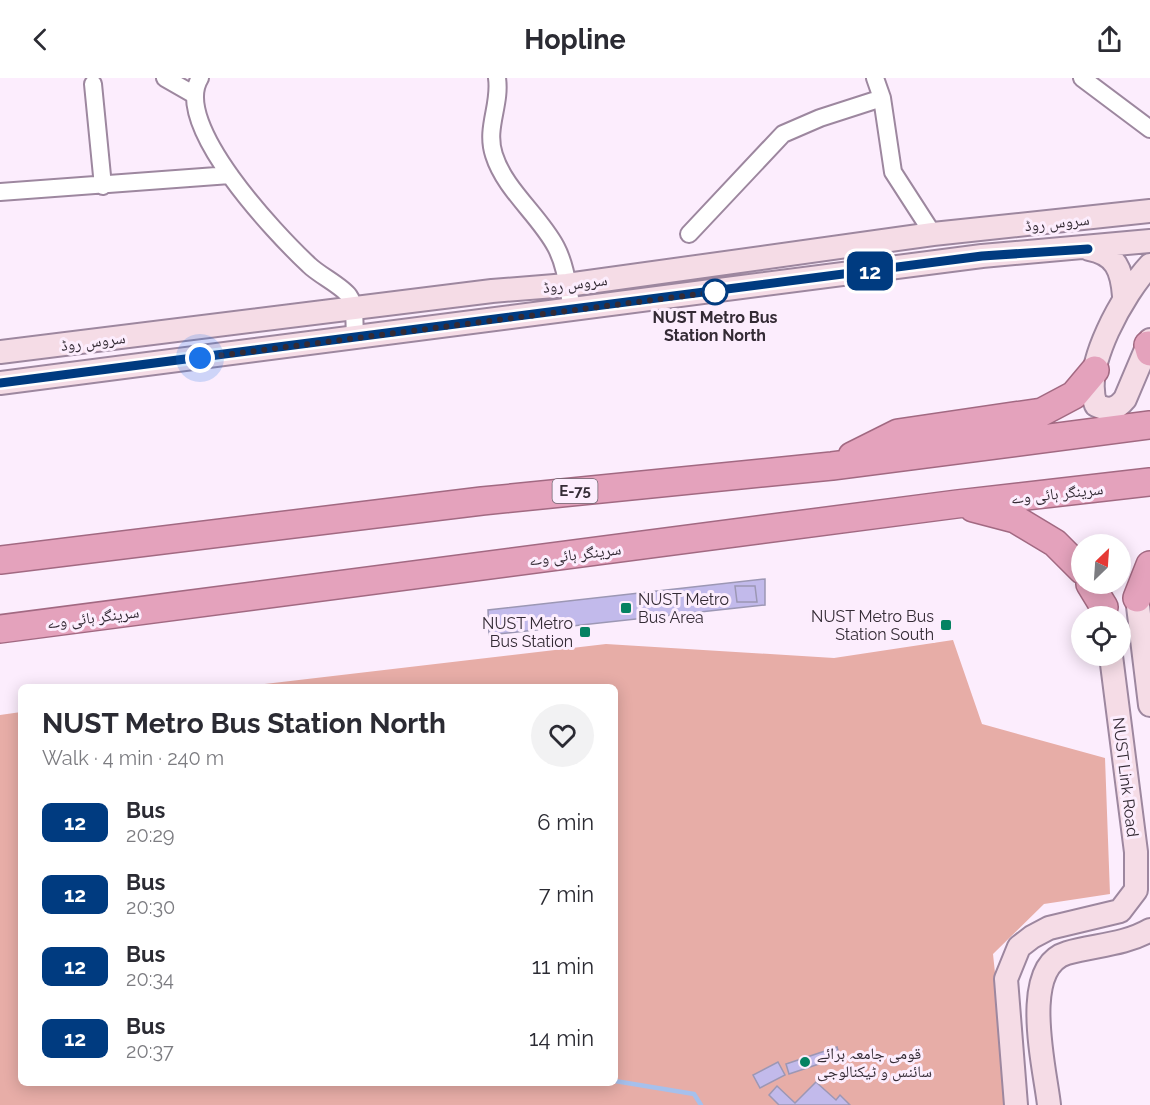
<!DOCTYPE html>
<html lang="en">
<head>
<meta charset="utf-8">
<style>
  :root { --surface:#fff; --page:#f2f2f3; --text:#2b2b33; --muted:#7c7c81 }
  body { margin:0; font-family:Raleway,"Noto Naskh Arabic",sans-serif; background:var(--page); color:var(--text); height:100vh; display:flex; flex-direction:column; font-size:22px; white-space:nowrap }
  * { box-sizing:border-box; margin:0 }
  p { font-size:20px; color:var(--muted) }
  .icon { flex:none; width:33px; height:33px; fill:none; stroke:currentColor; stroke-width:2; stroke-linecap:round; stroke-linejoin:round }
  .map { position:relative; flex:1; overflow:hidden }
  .side { position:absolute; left:18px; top:606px; width:600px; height:402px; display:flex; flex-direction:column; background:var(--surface); border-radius:9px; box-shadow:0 3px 15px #0003 }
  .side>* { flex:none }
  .badge { padding:0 12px; border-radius:9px; font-size:21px; line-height:39px }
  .needle { width:39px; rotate:25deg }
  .tools { position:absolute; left:1071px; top:456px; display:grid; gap:12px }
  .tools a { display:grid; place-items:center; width:60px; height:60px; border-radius:50%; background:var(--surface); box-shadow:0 3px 15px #0003; font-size:30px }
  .you { position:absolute; width:30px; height:30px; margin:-15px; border:4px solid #fff; border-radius:50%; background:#1a73e8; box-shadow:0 0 0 9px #1a73e833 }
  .map>.badge { position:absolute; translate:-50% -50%; box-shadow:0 0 0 3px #fff }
  .round { display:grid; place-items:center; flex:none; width:63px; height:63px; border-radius:32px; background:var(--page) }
  .summary { display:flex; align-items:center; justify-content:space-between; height:102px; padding:0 24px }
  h1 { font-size:28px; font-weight:700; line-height:45px }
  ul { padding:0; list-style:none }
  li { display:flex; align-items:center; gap:18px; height:72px; padding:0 24px }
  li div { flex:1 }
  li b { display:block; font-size:22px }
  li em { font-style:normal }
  li .badge { min-width:66px; font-weight:700; text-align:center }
  header { display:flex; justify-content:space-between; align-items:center; height:78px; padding:0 24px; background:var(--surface); font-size:27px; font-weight:700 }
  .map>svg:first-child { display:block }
  .forest { fill:#e7ada7 }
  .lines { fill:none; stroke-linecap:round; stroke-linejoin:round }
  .stream { stroke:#a6c0ec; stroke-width:4.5 }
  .building { fill:#c2baeb; stroke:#9c97b4; stroke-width:1.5 }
  .minor-casing { stroke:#9d879f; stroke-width:20 }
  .secondary-casing { stroke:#9d879f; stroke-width:26 }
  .trunk-casing { stroke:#a26982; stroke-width:30 }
  .minor { stroke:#fff; stroke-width:16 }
  .secondary { stroke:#f5dce6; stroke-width:22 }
  .trunk { stroke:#e4a2bc; stroke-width:27 }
  .line-casing { stroke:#fff; stroke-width:14 }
  .line { stroke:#003b80; stroke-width:9 }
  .walk { stroke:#342b35; stroke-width:6; stroke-dasharray:0 10.8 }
  .stop-dot { fill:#fff; stroke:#003b80; stroke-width:3 }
  .poi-dot { fill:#058262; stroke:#fcedfd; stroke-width:2 }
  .labels { text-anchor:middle; stroke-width:6; stroke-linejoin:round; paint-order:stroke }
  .shield { fill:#fcedfd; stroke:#706571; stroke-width:1.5 }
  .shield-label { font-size:15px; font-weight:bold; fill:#342b35 }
  .street-label { font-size:16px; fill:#342b35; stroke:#fcedfd }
  .stop-label { font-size:16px; font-weight:bold; fill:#342b35; stroke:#fcedfd }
  .poi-label { font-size:16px; fill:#342b35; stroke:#fcedfd; text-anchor:start }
</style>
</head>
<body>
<header><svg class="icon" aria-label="back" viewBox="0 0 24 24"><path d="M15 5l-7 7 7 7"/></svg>Hopline<svg class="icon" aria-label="share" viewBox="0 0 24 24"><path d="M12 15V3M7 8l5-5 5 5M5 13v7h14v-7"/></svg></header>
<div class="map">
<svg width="1150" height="1027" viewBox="0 0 1150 1027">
  <rect width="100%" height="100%" fill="#fcedfd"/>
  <path class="forest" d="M953,562L982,646L1105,680L1110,816L1044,826L993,876L1009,1027H0V637L21,634V1005H615V609H238L606,566L834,580Z"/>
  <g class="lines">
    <path class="stream" d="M615,1003L694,1016L701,1027"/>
  </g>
  <path class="building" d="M765,501V527L489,557L488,532Z
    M735,508H755L757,524H737Z
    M837,969L840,979L789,996L786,986Z
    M778,984L785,997L760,1010L753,997Z
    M816,1004L836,1022L840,1017L850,1027H779L769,1017L777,1008L795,1025Z"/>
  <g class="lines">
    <g class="minor-casing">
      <path id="minor" d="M165,0L193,16
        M200,0C171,46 276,156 309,187C319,197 342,208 349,218C356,228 354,247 355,259
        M497,0C501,27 485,50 494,77C505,112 539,137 556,169C566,188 568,211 572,231
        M875,0L882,20L893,94L933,156
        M1082,0L1150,51
        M93,6L103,108
        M0,114L230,97
        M689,156L783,56L820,40L882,20"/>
    </g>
    <g class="secondary-casing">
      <path id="secondary" d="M1089,171C1116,176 1122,192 1124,218
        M1150,187C1124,215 1081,289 1096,327C1109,333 1116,332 1125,321L1150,262
        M0,274L492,213L567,207L933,156L1150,133
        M0,305L982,178L1150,163
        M1137,520L1150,627
        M1016,1027L1006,901L1019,869L1032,859L1049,850L1120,833L1136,812V774L1111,578
        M1049,1027C1045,990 1019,889 1067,875C1095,867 1124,867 1150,852"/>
    </g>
    <g class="trunk-casing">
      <path id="trunk" d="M1148,267L1150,274
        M852,378L898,355L1042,334L1074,317L1095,292
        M973,430L1015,441L1055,465L1082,492
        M0,482L482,423L832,388L1150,347
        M1090,506L1104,529
        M1137,520L1150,487
        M0,551L957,426L1150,404"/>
    </g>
    <use href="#minor" class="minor"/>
    <use href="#secondary" class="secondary"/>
    <use href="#trunk" class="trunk"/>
  </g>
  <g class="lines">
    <g class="line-casing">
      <path id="line" d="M0,305L982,178L1088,171"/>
    </g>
    <use href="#line" class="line"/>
    <path class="walk" d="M200,280L715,214"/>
  </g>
  <circle class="stop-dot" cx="715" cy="214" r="12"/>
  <g class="poi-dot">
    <rect x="620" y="524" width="12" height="12" rx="3"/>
    <rect x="940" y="541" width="12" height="12" rx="3"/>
    <rect x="579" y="548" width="12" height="12" rx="3"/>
    <circle cx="805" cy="984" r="6"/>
  </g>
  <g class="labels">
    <rect class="shield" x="552.5" y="401" width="45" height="24" rx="4.5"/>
    <g class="shield-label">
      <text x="575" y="418">E-75</text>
    </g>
    <g class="street-label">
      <text transform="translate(1057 144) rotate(-6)" y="6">سروس روڈ</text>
      <text transform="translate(575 205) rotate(-7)" y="6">سروس روڈ</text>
      <text transform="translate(93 263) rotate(-7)" y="6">سروس روڈ</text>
      <text transform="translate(1057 415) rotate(-6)" y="6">سرینگر ہائی وے</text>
      <text transform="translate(575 476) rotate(-7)" y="6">سرینگر ہائی وے</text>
      <text transform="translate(93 539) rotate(-7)" y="6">سرینگر ہائی وے</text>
      <text transform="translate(1126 699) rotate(83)" y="6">NUST Link Road</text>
    </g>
    <g class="stop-label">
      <text x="715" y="245">NUST Metro Bus<tspan x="715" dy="18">Station North</tspan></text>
    </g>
    <g class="poi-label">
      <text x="638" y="527">NUST Metro<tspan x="638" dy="18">Bus Area</tspan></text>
      <text x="934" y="544" text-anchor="end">NUST Metro Bus<tspan x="934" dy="18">Station South</tspan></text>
      <text x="573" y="551" text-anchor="end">NUST Metro<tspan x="573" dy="18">Bus Station</tspan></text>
      <text x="817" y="981">قومی جامعہ برائے<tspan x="817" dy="18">سائنس و ٹیکنالوجی</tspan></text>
    </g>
  </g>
</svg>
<div class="tools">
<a><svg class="needle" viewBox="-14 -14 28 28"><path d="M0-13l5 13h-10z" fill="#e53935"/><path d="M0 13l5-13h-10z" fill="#7c7c81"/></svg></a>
<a><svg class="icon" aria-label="locate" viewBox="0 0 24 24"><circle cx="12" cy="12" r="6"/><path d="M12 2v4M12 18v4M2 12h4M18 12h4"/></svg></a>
</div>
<div class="you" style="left:200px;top:280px"></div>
<b class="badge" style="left:870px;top:193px;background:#003b80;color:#fff">12</b>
<section class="side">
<div class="summary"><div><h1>NUST Metro Bus Station North</h1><p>Walk · 4 min · 240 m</p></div><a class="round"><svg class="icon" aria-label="heart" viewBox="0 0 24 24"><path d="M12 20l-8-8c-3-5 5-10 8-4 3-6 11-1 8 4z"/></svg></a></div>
<ul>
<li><span class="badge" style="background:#003b80;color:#fff">12</span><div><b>Bus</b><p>20:29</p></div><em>6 min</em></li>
<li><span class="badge" style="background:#003b80;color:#fff">12</span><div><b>Bus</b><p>20:30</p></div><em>7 min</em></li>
<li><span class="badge" style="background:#003b80;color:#fff">12</span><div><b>Bus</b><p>20:34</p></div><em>11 min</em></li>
<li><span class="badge" style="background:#003b80;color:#fff">12</span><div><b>Bus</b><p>20:37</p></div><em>14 min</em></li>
</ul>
</section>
</div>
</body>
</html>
